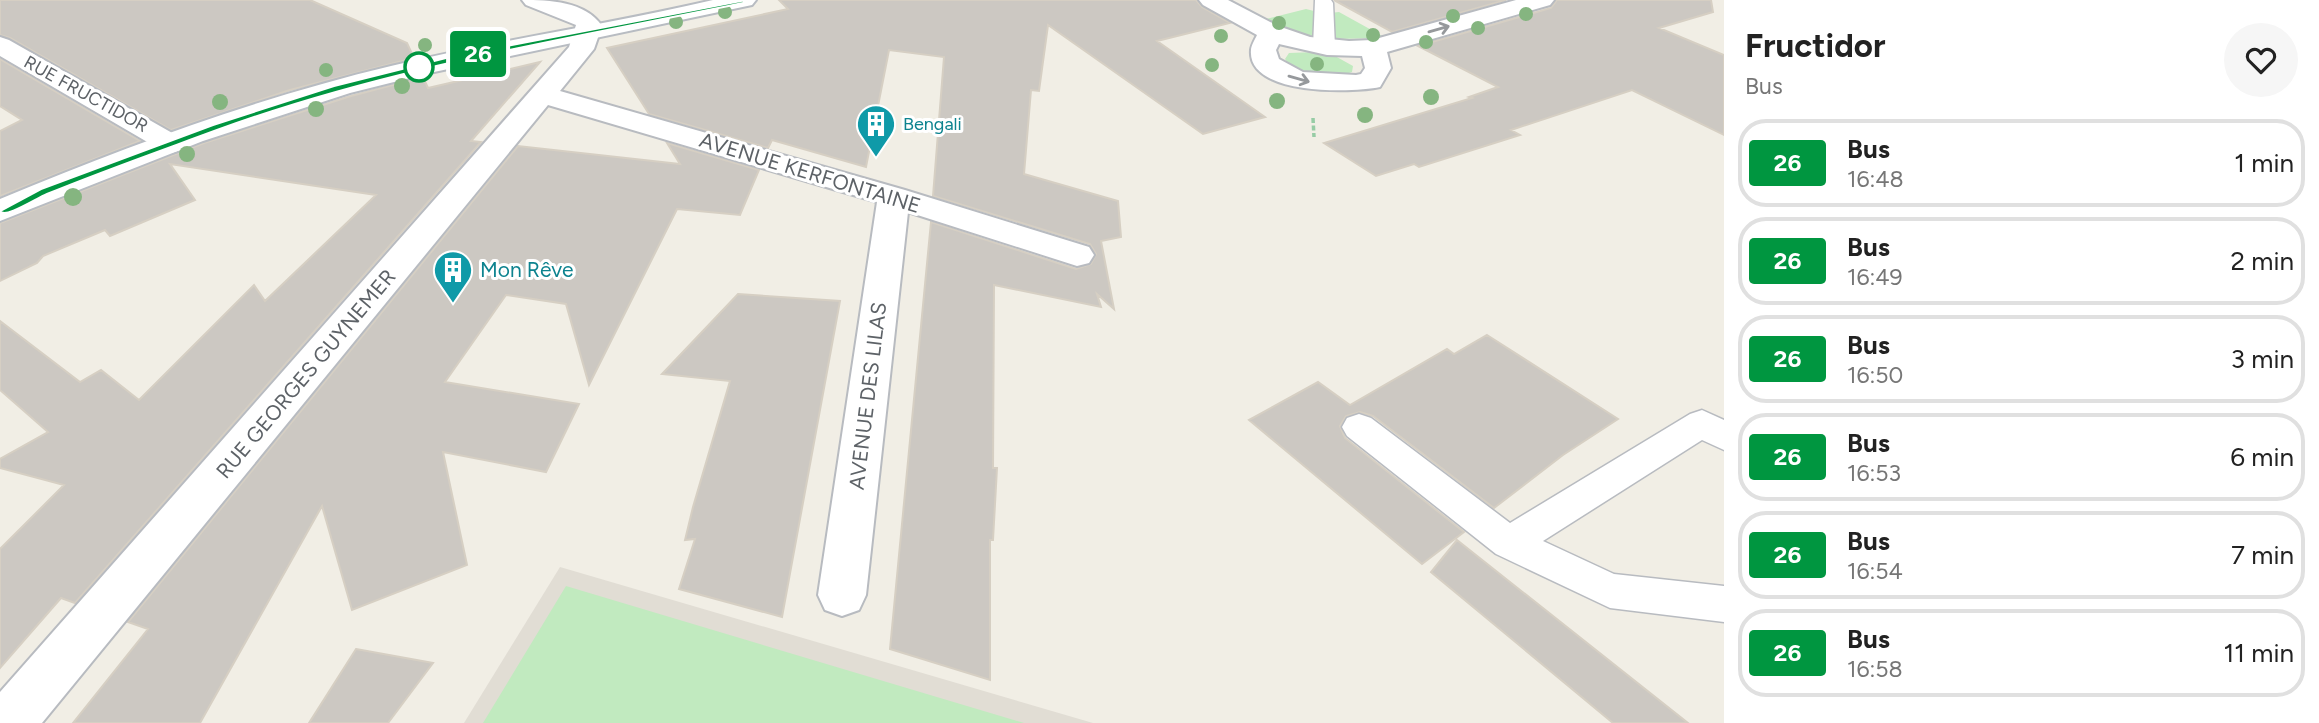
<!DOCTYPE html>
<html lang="fr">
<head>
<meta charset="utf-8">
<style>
  :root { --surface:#fff; --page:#f6f6f6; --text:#222; --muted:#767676; --line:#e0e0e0 }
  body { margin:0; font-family:Figtree,sans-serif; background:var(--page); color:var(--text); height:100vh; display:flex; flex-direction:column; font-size:26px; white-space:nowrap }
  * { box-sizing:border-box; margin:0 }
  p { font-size:23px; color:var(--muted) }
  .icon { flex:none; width:38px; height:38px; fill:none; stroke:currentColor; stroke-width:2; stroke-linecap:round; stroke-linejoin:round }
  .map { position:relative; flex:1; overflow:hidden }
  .drawer { display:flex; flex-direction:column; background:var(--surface); width:595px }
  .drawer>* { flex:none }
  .badge { padding:0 14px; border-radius:5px; font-size:24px; line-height:46px }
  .map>.badge { position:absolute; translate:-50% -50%; box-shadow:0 0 0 4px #fff }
  .round { display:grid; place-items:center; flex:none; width:74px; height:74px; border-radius:37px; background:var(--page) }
  .overview { display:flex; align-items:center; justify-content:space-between; height:119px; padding:0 21px }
  h1 { font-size:33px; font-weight:700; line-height:52px }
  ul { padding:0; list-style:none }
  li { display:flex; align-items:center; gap:21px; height:88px; margin:0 14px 10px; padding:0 7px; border:4px solid var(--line); border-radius:28px }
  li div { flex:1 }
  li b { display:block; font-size:26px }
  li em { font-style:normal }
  li .badge { min-width:77px; font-weight:700; text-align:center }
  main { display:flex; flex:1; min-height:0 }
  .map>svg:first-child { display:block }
  .education { fill:#e1ddd4 }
  .green { fill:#c1eabf }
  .building { fill:#ccc8c2; stroke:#d6cfc3; stroke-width:2 }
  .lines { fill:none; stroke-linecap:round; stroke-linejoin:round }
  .lane-casing { stroke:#b8bbc0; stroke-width:3 }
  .street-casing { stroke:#b8bbc0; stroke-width:4 }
  .secondary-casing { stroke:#b8bcc2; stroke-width:4 }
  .path { stroke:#97cca5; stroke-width:3.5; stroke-dasharray:5 2.5; stroke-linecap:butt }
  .lane { fill:#fff; fill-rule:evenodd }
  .street { fill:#fff; fill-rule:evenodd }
  .secondary { fill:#fff; fill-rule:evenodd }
  .tree { fill:#85b580 }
  .oneway { stroke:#96999c }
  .line { fill:#009640; stroke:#fff; stroke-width:2 }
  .stop-dot { fill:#fff; stroke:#009640; stroke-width:3.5 }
  .labels { text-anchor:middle; stroke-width:6; stroke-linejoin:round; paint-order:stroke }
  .far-street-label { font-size:18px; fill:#5d6267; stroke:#fff }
  .far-culture-label { font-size:18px; fill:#0d838f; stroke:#fff; text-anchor:start }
  .street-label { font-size:21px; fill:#5d6267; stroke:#fff }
  .culture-label { font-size:21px; fill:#0d838f; stroke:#fff; text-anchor:start }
</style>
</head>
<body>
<main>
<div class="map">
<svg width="1724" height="723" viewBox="0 0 1724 723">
  <rect width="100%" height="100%" fill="#f1eee5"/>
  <path class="education" d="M560,567L1093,723H464Z"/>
  <path class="green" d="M1306,9L1314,11L1315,37L1288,30L1266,19Z
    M1339,12L1386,38L1334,39L1330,13Z
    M1315,52L1335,56L1353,66L1352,72C1335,79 1296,77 1285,59L1289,53Z
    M566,586L1024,723H483Z"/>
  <path class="building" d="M0,0H310L407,43L414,58L290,90L171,130L10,38L0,35Z
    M779,0H1196L1202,7L1230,23L1157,41L1265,117L1203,134L1048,25L1039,91L1031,90L1024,174L1118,201L1121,237L1101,241L1114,309L1097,294L1101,307L994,285L993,468H997L993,540H990V680L890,649L931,222L1076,269L1091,264L1096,254L1090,244L933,196L944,57L889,50L866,167L772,140L768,148L649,114L607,48L788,9Z
    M1334,0H1506L1392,32Z
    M1557,0H1711L1713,12L1659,28L1724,55V135L1632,90L1511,130L1520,135L1419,167L1414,164L1376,176L1324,143L1472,98L1469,97L1498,87L1418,46L1551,8Z
    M0,59L140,141L0,196V131L22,120L0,106Z
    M540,62L471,141L481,142L75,603L61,598L0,668V549L64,485L0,468V459L48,432L0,390V321L80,382L101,370L139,400L254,285L265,301L376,195L170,164L195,200L110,236L105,230L43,256L37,263L0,281V223L204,143L351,96L423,77L428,88Z
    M667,143L759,170L740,215L677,209L589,385L566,304L506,295L445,382L579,404L546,472L443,452L467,565L352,610L322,506L200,723H73L148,629L128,622L518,146L680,164Z
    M738,294L840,301L782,617L679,589L695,539L685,540L693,507L730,381L662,374Z
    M1487,335L1618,419L1563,455L1494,508L1373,416L1360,412L1346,416L1340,426L1345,438L1464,532L1422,564L1249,420L1318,382L1350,405L1447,349L1454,354Z
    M1457,540L1688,723H1613L1431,572Z
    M356,649L433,663L388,723H309Z"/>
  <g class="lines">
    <g class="lane-casing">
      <path id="lane" d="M1315,0H1331L1333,3L1335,47L1331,51H1317L1313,47Z
        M1702,410L1724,420V450L1702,440L1543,541L1614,574L1724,586V622L1610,608L1496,554L1347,436L1342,427L1347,418L1359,414L1371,418L1510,523L1690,414Z"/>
    </g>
    <g class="street-casing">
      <path id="street" d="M522,0C550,0 585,1 602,26L594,49L560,91L905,190L1089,247L1094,255L1089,263L1077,266L908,212L866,595L859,610L842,616L825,610L818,595L877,202L548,105L42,723H0V692L569,47L576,25L526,5Z
        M1199,0H1228L1278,26L1310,37L1349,41L1372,40L1516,0H1554L1550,5L1387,52L1391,68L1380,87C1353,93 1247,96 1251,50C1251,46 1255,39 1257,35L1203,5ZM1279,44L1327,55L1362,56L1365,68L1361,74L1356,75L1303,72L1279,59L1276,50Z
        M0,37L9,40L181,138L186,144L181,150L171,153L161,150L0,56Z"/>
    </g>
    <g class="secondary-casing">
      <path id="secondary" d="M713,0H756L752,5L434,72L350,93L203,141L0,221V199C127,146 257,98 391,66C498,40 606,25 713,0Z"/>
    </g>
    <path class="path" d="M1313,118L1314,137"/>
    <use href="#lane" class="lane"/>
    <use href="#street" class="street"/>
    <use href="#secondary" class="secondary"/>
  </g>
  <g class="tree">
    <circle cx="725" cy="12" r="7"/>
    <circle cx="1526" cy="14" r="7"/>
    <circle cx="1453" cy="16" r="7"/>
    <circle cx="676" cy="22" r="7"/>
    <circle cx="1279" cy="23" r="7"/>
    <circle cx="1478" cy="28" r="7"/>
    <circle cx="1373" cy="35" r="7"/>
    <circle cx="1221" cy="36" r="7"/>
    <circle cx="1426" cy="42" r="7"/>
    <circle cx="425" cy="45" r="7"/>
    <circle cx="1317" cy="64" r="7"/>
    <circle cx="1212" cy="65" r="7"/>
    <circle cx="326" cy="70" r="7"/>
    <circle cx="402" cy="86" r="8"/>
    <circle cx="1431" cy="97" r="8"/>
    <circle cx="1277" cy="101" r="8"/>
    <circle cx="220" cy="102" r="8"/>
    <circle cx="316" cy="109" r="8"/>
    <circle cx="1365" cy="115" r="8"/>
    <circle cx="187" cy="154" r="8"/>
    <circle cx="73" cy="197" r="9"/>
  </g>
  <defs><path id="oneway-shaft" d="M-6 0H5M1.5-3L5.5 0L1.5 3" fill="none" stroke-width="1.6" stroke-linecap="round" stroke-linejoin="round" transform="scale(1.75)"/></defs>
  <g class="oneway">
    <use href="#oneway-shaft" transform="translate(1439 29) rotate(-16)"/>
    <use href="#oneway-shaft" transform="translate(1299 79) rotate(16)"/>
  </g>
  <path class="line" d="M743,3C567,39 386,68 217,130C160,151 103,171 47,194C35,199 5,219 0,211L41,189L213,125L334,86L450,57L746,0Z"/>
  <defs>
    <g id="building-pin" transform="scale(2.0125)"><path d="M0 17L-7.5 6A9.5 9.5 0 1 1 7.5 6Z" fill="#0f9aa8" stroke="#fff"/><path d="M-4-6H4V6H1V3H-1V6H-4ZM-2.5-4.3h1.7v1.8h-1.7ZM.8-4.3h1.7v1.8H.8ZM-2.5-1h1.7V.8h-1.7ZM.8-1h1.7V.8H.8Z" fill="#fff"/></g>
  </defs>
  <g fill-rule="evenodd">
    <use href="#building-pin" x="876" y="124"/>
    <use href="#building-pin" x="453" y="270"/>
  </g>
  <circle class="stop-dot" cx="419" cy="67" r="14"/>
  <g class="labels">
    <g class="far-street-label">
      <text transform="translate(86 94) rotate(29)" y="6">RUE FRUCTIDOR</text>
    </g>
    <g class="far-culture-label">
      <text x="903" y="130">Bengali</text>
    </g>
    <g class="street-label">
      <text transform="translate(810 173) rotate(17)" y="7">AVENUE KERFONTAINE</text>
      <text transform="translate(306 374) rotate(-50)" y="7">RUE GEORGES GUYNEMER</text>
      <text transform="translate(868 396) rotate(-83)" y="7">AVENUE DES LILAS</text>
    </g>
    <g class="culture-label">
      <text x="480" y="277">Mon Rêve</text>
    </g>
  </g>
</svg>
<b class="badge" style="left:478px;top:54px;background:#009640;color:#fff">26</b>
</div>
<section class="drawer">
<div class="overview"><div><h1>Fructidor</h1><p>Bus</p></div><a class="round"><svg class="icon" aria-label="heart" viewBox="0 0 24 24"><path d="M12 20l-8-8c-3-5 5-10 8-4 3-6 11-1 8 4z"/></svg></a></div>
<ul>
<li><span class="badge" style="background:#009640;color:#fff">26</span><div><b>Bus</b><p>16:48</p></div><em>1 min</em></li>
<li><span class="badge" style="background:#009640;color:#fff">26</span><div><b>Bus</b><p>16:49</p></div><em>2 min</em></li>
<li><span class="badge" style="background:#009640;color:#fff">26</span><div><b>Bus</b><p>16:50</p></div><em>3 min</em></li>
<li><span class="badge" style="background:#009640;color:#fff">26</span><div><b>Bus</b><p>16:53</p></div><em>6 min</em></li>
<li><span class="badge" style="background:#009640;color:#fff">26</span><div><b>Bus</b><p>16:54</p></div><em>7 min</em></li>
<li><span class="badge" style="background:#009640;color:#fff">26</span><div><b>Bus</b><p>16:58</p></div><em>11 min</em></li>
</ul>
</section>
</main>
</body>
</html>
